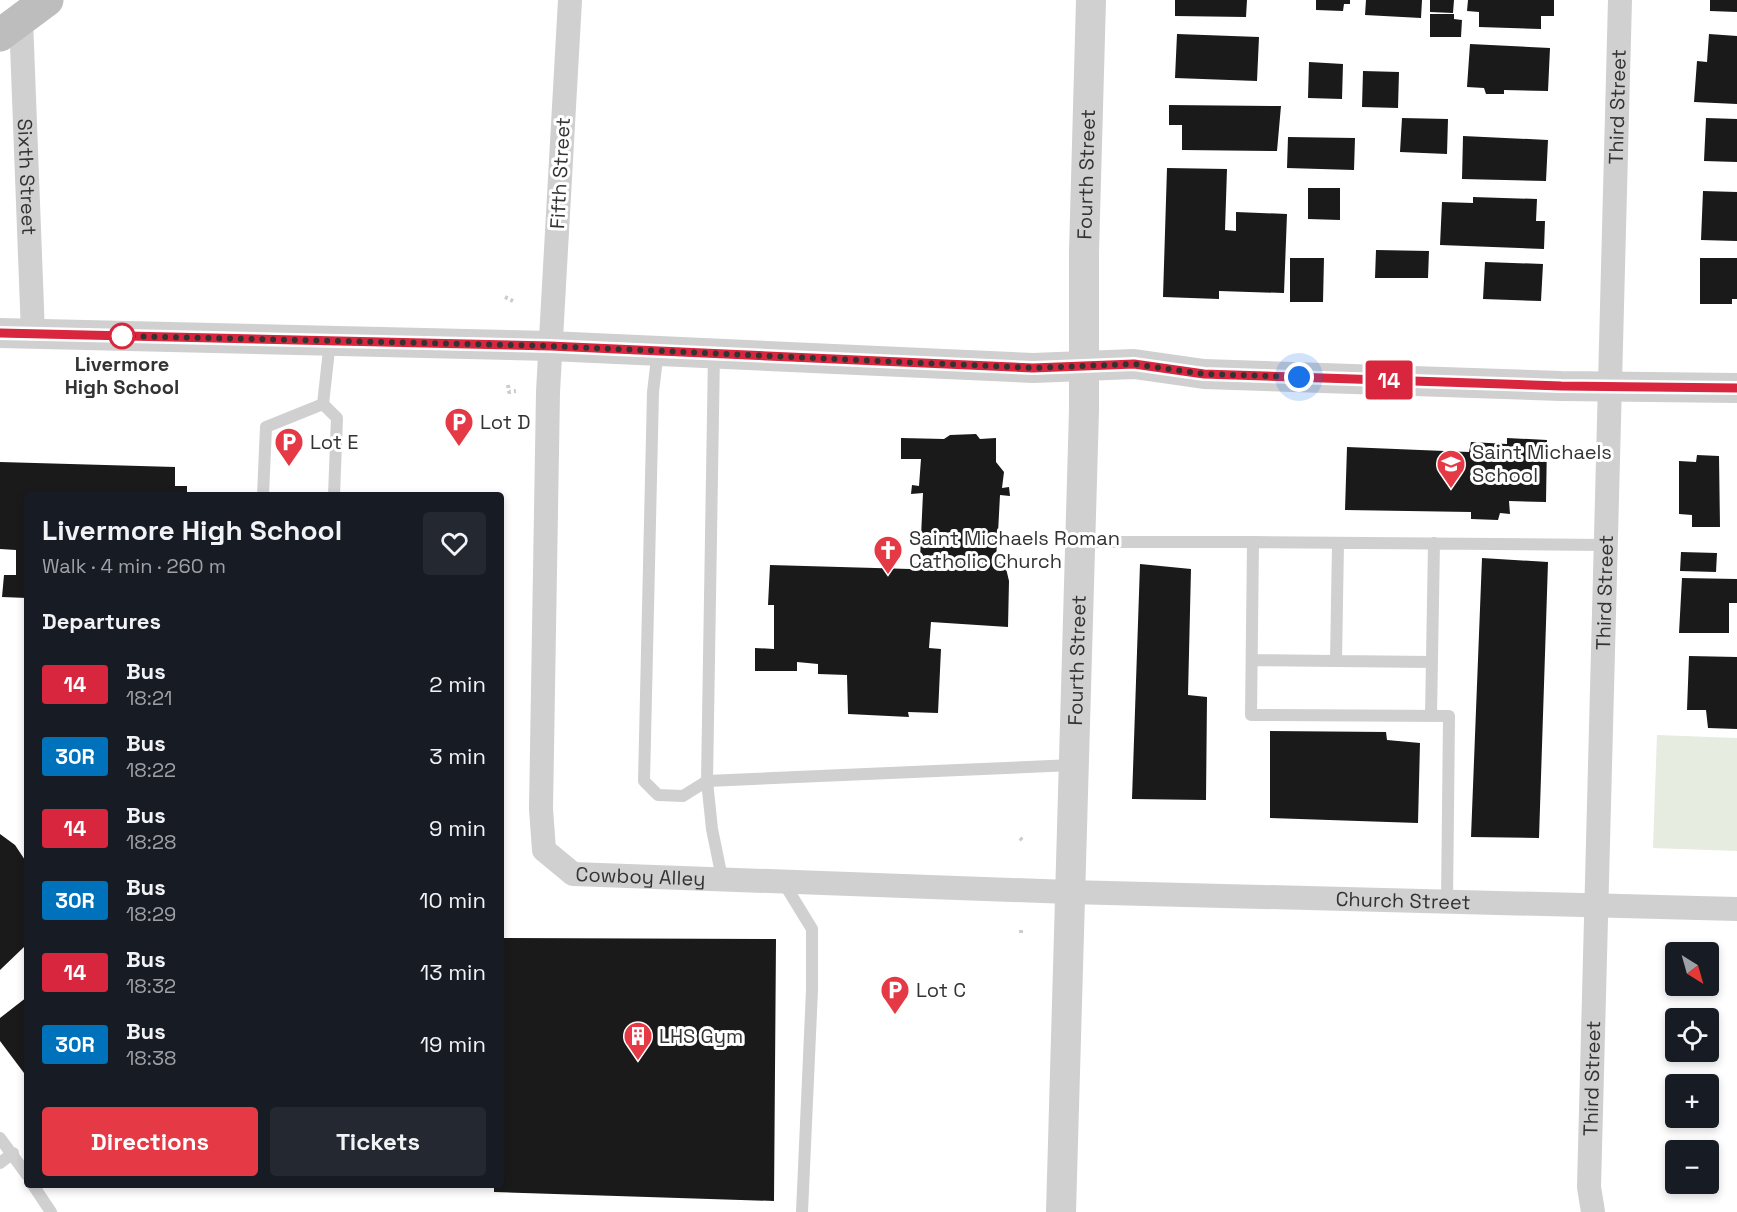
<!DOCTYPE html>
<html lang="en">
<head>
<meta charset="utf-8">
<style>
  :root { --surface:#171b24; --page:#242831; --text:#f1f3f6; --muted:#9ea1a6; --accent:#e63946 }
  body { margin:0; font-family:"Space Grotesk",sans-serif; background:var(--page); color:var(--text); height:100vh; display:flex; flex-direction:column; font-size:22px; white-space:nowrap }
  * { box-sizing:border-box; margin:0 }
  p { font-size:20px; color:var(--muted) }
  .icon { flex:none; width:33px; height:33px; fill:none; stroke:currentColor; stroke-width:2; stroke-linecap:round; stroke-linejoin:round }
  .map { position:relative; flex:1; overflow:hidden }
  .side { position:absolute; left:24px; top:492px; width:480px; height:696px; display:flex; flex-direction:column; background:var(--surface); border-radius:6px; box-shadow:0 3px 9px #0003 }
  .side>* { flex:none }
  .badge { padding:0 12px; border-radius:4px; font-size:21px; line-height:39px }
  .needle { width:39px; rotate:143deg }
  .fabs { position:absolute; left:1665px; top:942px; display:grid; gap:12px }
  .fabs a { display:grid; place-items:center; width:54px; height:54px; border-radius:6px; background:var(--surface); box-shadow:0 3px 9px #0003; font-size:30px }
  .you { position:absolute; width:30px; height:30px; margin:-15px; border:4px solid #fff; border-radius:50%; background:#1a73e8; box-shadow:0 0 0 9px #1a73e833 }
  .map>.badge { position:absolute; translate:-50% -50%; box-shadow:0 0 0 3px #fff }
  h2 { padding:0 18px; font-size:22px; line-height:54px }
  .round { display:grid; place-items:center; flex:none; width:63px; height:63px; border-radius:6px; background:var(--page) }
  .head { display:flex; align-items:center; justify-content:space-between; height:102px; padding:0 18px }
  h1 { font-size:28px; font-weight:600; line-height:45px }
  .primary-button { display:flex; gap:12px; margin-top:auto; padding:12px 18px }
  .primary-button a { flex:1; height:69px; border-radius:6px; background:var(--accent); color:#fff; font-size:24px; font-weight:600; line-height:69px; text-align:center }
  .primary-button a+a { background:var(--page); color:var(--text) }
  ul { padding:0; list-style:none }
  li { display:flex; align-items:center; gap:18px; height:72px; padding:0 18px }
  li div { flex:1 }
  li b { display:block; font-size:22px }
  li em { font-style:normal }
  li .badge { min-width:66px; font-weight:700; text-align:center }
  .map>svg:first-child { display:block }
  .green { fill:#e6ecdf }
  .building { fill:#1a1a1a }
  .lines { fill:none; stroke-linecap:round; stroke-linejoin:round }
  .path { stroke:#cdcdcd; stroke-width:4; stroke-dasharray:3 3; stroke-linecap:butt }
  .service { stroke:#d0d0d0; stroke-width:12 }
  .minor { stroke:#d0d0d0; stroke-width:24 }
  .tertiary { stroke:#d0d0d0; stroke-width:30 }
  .secondary { stroke:#bdbdbd; stroke-width:33 }
  .line-casing { stroke:#fff; stroke-width:14 }
  .line { stroke:#d7263d; stroke-width:9 }
  .walk { stroke:#333; stroke-width:6; stroke-dasharray:0 10.8 }
  .stop-dot { fill:#fff; stroke:#d7263d; stroke-width:3 }
  .labels { text-anchor:middle; stroke-width:6; stroke-linejoin:round; paint-order:stroke }
  .street-label { font-size:20px; fill:#333; stroke:#fff }
  .stop-label { font-size:20px; font-weight:bold; fill:#333; stroke:#fff }
  .poi-label { font-size:20px; fill:#333; stroke:#fff; text-anchor:start }
</style>
</head>
<body>
<div class="map">
<svg width="1737" height="1212" viewBox="0 0 1737 1212">
  <rect width="100%" height="100%" fill="#fff"/>
  <path class="green" d="M1657,735L1737,738V851L1653,848Z"/>
  <path class="building" d="M1175,0H1247L1246,17L1175,16Z
    M1316,0H1350V4H1344L1343,11L1316,10Z
    M1366,0H1422L1421,18L1365,15Z
    M1430,0H1454L1453,13L1430,12Z
    M1468,0H1554V16H1541V29L1479,27V12L1467,11Z
    M1710,0H1737V12L1710,11Z
    M1430,14H1454V19L1462,20L1461,37H1430Z
    M1177,34L1259,37L1257,81L1175,78Z
    M1709,34L1737,36V104L1694,102L1697,61L1707,62Z
    M1470,44L1550,48L1548,91L1504,90V94H1486L1484,88L1467,87Z
    M1309,62L1343,64L1342,99L1308,98Z
    M1363,71L1399,72L1398,108L1362,107Z
    M1169,105L1281,106L1277,151L1182,150V125H1169Z
    M1402,118L1448,119L1447,154L1400,152Z
    M1706,118L1737,119V162L1704,161Z
    M1463,136L1548,140L1546,181L1462,179Z
    M1288,137L1355,138L1354,170L1287,168Z
    M1167,168L1227,169L1225,230L1236,231V212L1287,214L1284,293L1219,291V299L1163,297Z
    M1308,188H1340V220L1308,219Z
    M1703,191L1737,192V241L1701,240Z
    M1473,197L1537,199L1536,221H1545L1544,249L1440,245L1442,202L1473,203Z
    M1376,250L1429,251L1428,278H1375Z
    M1290,258H1324L1323,302H1290Z
    M1700,258H1737V299H1732V304H1700Z
    M1485,262L1543,264L1541,301L1483,299Z
    M976,434L980,439L996,438V462L1004,472L1002,488L1009,487L1010,496L1000,495L998,533H1008V543L997,542L996,561L1005,564L1009,581L1008,627L931,622L929,648L941,649L938,713L908,712L909,717L848,714L847,675L818,674V664L797,662V671H755V648L774,649V605H768L770,565L910,569L920,559L923,493L911,494L912,485L919,486L921,459H901V438L944,439L950,435Z
    M1507,438L1547,440L1546,502L1509,501L1510,514L1500,513L1498,520L1471,519V512L1345,510L1347,447L1469,452L1471,442L1507,444Z
    M1697,455L1719,456L1720,527H1692V515L1679,514V461L1696,462Z
    M0,462L175,467V486H187V495H27V598L2,597L4,575H16V550L0,549Z
    M1681,552L1717,553L1716,572L1680,571Z
    M1482,558L1548,562L1539,838L1471,837Z
    M1140,564L1191,569L1188,695L1207,697L1206,800L1132,799Z
    M1682,578L1737,579V603H1729V633H1679Z
    M1689,656L1737,657V729L1708,728L1706,710H1687Z
    M1270,731L1386,732L1387,740L1420,743L1418,823L1270,818Z
    M0,834L15,845L27,863V940L24,947L0,970Z
    M501,938L776,939L774,1201L494,1192V1185H501Z
    M27,997V1077L0,1041V1018Z"/>
  <g class="lines">
    <path class="path" d="M505,297L515,302
      M508,385L509,392L516,391
      M1020,838L1024,842
      M1021,933V928"/>
    <path class="service" d="M658,350L653,392L644,781L658,795L683,796L707,781L1073,765
      M714,353L707,781L712,829L722,878
      M323,404L337,418L334,495
      M323,404L330,341
      M263,495L266,427L323,404
      M1081,542H1253
      M1252,660L1336,661L1338,543
      M1336,661L1432,662
      M1431,716L1434,543
      M782,880L812,929V990L802,1212
      M1447,903L1449,716L1251,715L1253,542L1605,545
      M0,1138L27,1175
      M0,1163L13,1153
      M33,1185L51,1212"/>
    <g class="minor">
      <path id="s1" d="M570,0L548,392L541,809L544,850L573,874L1069,892L1737,909"/>
      <path id="s2" d="M21,19L33,334"/>
      <path id="s3" d="M1593,1212L1589,1187L1620,0"/>
    </g>
    <g class="tertiary">
      <path d="M0,333L550,346L1033,368L1134,364L1204,374L1561,386L1737,388"/>
      <path id="s4" d="M1061,1212L1084,410V252L1091,0"/>
    </g>
    <path class="secondary" d="M0,35L47,0"/>
  </g>
  <g class="lines">
    <g class="line-casing">
      <path id="line" d="M0,333L550,346L1033,368L1134,364L1204,374L1561,386L1737,388"/>
    </g>
    <use href="#line" class="line"/>
    <path class="walk" d="M122,336L550,346L1033,368L1134,364L1204,374L1299,377"/>
  </g>
  <defs>
    <g id="parking-pin" transform="scale(1.5)"><path d="M0 17L-7.5 6A9.5 9.5 0 1 1 7.5 6Z" fill="#e63946" stroke="#fff"/><path d="M-3.5-5.5H1a3.5 3.5 0 0 1 0 7H-1V5.5H-3.5ZM-1-3.4V-.6H.8a1.4 1.4 0 0 0 0-2.8Z" fill="#fff"/></g>
    <g id="school-pin" transform="scale(1.5)"><path d="M0 17L-7.5 6A9.5 9.5 0 1 1 7.5 6Z" fill="#e63946" stroke="#fff"/><path d="M0-5L7-2L0 1L-7-2ZM-4 1L0 2.5L4 1V4Q0 6-4 4Z" fill="#fff"/></g>
    <g id="church-pin" transform="scale(1.5)"><path d="M0 17L-7.5 6A9.5 9.5 0 1 1 7.5 6Z" fill="#e63946" stroke="#fff"/><path d="M-1.2-6h2.4v3.5h3.3v2.4h-3.3V6h-2.4V-.1h-3.3v-2.4h3.3Z" fill="#fff"/></g>
    <g id="building-pin" transform="scale(1.5)"><path d="M0 17L-7.5 6A9.5 9.5 0 1 1 7.5 6Z" fill="#e63946" stroke="#fff"/><path d="M-4-6H4V6H1V3H-1V6H-4ZM-2.5-4.3h1.7v1.8h-1.7ZM.8-4.3h1.7v1.8H.8ZM-2.5-1h1.7V.8h-1.7ZM.8-1h1.7V.8H.8Z" fill="#fff"/></g>
  </defs>
  <g fill-rule="evenodd">
    <use href="#parking-pin" x="459" y="422"/>
    <use href="#parking-pin" x="289" y="442"/>
    <use href="#school-pin" x="1451" y="464"/>
    <use href="#church-pin" x="888" y="550"/>
    <use href="#parking-pin" x="895" y="990"/>
    <use href="#building-pin" x="638" y="1036"/>
  </g>
  <circle class="stop-dot" cx="122" cy="336" r="12"/>
  <g class="labels">
    <g class="street-label">
      <text dy="7" stroke="none"><textPath href="#s3" startOffset="1106">Third Street</textPath></text>
      <text transform="translate(560 173) rotate(-87)" y="7">Fifth Street</text>
      <text dy="7" stroke="none"><textPath href="#s4" startOffset="1038">Fourth Street</textPath></text>
      <text dy="7" stroke="none"><textPath href="#s2" startOffset="158">Sixth Street</textPath></text>
      <text dy="7" stroke="none"><textPath href="#s3" startOffset="620">Third Street</textPath></text>
      <text dy="7" stroke="none"><textPath href="#s4" startOffset="552">Fourth Street</textPath></text>
      <text dy="7" stroke="none"><textPath href="#s1" startOffset="956">Cowboy Alley</textPath></text>
      <text dy="7" stroke="none"><textPath href="#s1" startOffset="1719">Church Street</textPath></text>
      <text dy="7" stroke="none"><textPath href="#s3" startOffset="134">Third Street</textPath></text>
    </g>
    <g class="stop-label">
      <text x="122" y="371">Livermore<tspan x="122" dy="23">High School</tspan></text>
    </g>
    <g class="poi-label">
      <text x="480" y="429">Lot D</text>
      <text x="310" y="449">Lot E</text>
      <text x="1472" y="459">Saint Michaels<tspan x="1472" dy="23">School</tspan></text>
      <text x="909" y="545">Saint Michaels Roman<tspan x="909" dy="23">Catholic Church</tspan></text>
      <text x="916" y="997">Lot C</text>
      <text x="659" y="1043">LHS Gym</text>
    </g>
  </g>
</svg>
<div class="fabs">
<a><svg class="needle" viewBox="-14 -14 28 28"><path d="M0-13l5 13h-10z" fill="#e53935"/><path d="M0 13l5-13h-10z" fill="#9ea1a6"/></svg></a>
<a><svg class="icon" aria-label="locate" viewBox="0 0 24 24"><circle cx="12" cy="12" r="6"/><path d="M12 2v4M12 18v4M2 12h4M18 12h4"/></svg></a>
<a>+</a>
<a>−</a>
</div>
<div class="you" style="left:1299px;top:377px"></div>
<b class="badge" style="left:1389px;top:380px;background:#d7263d;color:#fff">14</b>
<section class="side">
<div class="head"><div><h1>Livermore High School</h1><p>Walk · 4 min · 260 m</p></div><a class="round"><svg class="icon" aria-label="heart" viewBox="0 0 24 24"><path d="M12 20l-8-8c-3-5 5-10 8-4 3-6 11-1 8 4z"/></svg></a></div>
<h2>Departures</h2>
<ul>
<li><span class="badge" style="background:#d7263d;color:#fff">14</span><div><b>Bus</b><p>18:21</p></div><em>2 min</em></li>
<li><span class="badge" style="background:#0072bc;color:#fff">30R</span><div><b>Bus</b><p>18:22</p></div><em>3 min</em></li>
<li><span class="badge" style="background:#d7263d;color:#fff">14</span><div><b>Bus</b><p>18:28</p></div><em>9 min</em></li>
<li><span class="badge" style="background:#0072bc;color:#fff">30R</span><div><b>Bus</b><p>18:29</p></div><em>10 min</em></li>
<li><span class="badge" style="background:#d7263d;color:#fff">14</span><div><b>Bus</b><p>18:32</p></div><em>13 min</em></li>
<li><span class="badge" style="background:#0072bc;color:#fff">30R</span><div><b>Bus</b><p>18:38</p></div><em>19 min</em></li>
</ul>
<div class="primary-button"><a>Directions</a><a>Tickets</a></div>
</section>
</div>
</body>
</html>
